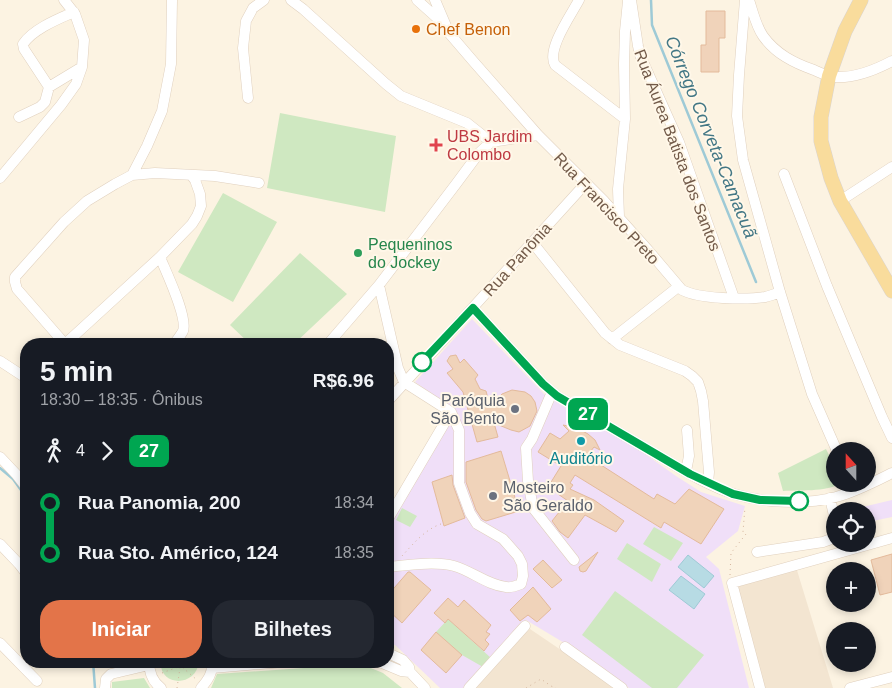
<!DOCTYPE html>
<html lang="pt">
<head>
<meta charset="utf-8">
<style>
  :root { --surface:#171b24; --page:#242831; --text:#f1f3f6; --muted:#9ea1a6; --accent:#e37449 }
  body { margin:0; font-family:Helvetica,sans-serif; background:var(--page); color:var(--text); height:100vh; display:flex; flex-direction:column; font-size:19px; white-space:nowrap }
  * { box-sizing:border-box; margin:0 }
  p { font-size:16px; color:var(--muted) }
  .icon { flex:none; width:28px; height:28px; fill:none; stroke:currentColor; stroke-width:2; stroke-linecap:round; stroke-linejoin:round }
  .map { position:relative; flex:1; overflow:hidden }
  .details { position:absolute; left:20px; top:338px; width:374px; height:330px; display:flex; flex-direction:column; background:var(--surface); border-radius:20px; box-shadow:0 2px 8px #0003 }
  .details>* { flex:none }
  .badge { padding:0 10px; border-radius:8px; font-size:18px; line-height:32px }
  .needle { width:32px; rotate:339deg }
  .buttons { position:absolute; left:826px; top:442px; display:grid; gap:10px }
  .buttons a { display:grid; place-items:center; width:50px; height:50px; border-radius:50%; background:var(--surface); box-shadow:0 2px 8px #0003; font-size:25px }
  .map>.badge { position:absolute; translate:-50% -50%; box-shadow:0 0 0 2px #fff }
  .legs { display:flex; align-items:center; gap:8px; height:55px; padding:0 20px; font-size:16px }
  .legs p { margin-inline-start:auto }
  .headline { display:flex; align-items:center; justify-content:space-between; height:85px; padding:0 20px }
  h1 { font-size:28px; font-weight:600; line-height:38px }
  .cta { display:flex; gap:10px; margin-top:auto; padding:10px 20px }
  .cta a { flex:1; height:58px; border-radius:20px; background:var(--accent); color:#fff; font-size:20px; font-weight:600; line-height:58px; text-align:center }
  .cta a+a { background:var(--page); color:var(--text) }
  ul { padding:0 20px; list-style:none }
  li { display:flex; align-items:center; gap:18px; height:50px; font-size:19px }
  li i { display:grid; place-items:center; width:8px; height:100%; margin:0 6px; background:currentColor }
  li i::after { content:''; width:12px; height:12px; margin:-6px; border:4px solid; border-radius:50%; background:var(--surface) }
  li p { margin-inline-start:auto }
  li:first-child i { background:linear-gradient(#0000 50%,currentColor 0) }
  li:last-child i { background:linear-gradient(currentColor 50%,#0000 0) }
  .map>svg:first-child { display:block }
  .residential { fill:#f3e5d1 }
  .education { fill:#f0dff8 }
  .green { fill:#cfe8c1 }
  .water { fill:#b7dbe4; stroke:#9ecad6 }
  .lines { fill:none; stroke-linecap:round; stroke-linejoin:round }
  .stream { stroke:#9ecad6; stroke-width:2.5 }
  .building { fill:#f0d3ba; stroke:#e3ba9b }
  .minor-casing { stroke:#e0d0be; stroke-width:11 }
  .major-casing { stroke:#dad4d0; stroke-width:15 }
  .path { stroke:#d5b69e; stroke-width:1; stroke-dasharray:1 4; stroke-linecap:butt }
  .minor { stroke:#fff; stroke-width:10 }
  .major { stroke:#f9dc9c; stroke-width:14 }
  .line-1-casing { stroke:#fff; stroke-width:11 }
  .line-1 { stroke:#00a651; stroke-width:8 }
  .food-dot { fill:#e8710a; stroke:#fff7e8; stroke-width:2 }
  .health-dot { fill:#e0444e; stroke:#fff7e8; stroke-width:2 }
  .leisure-dot { fill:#2e9e5b; stroke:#fff7e8; stroke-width:2 }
  .stop-1-dot { fill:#fff; stroke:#00a651; stroke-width:2.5 }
  .worship-dot { fill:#6b7280; stroke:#fff7e8; stroke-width:2 }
  .culture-dot { fill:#0f9aa8; stroke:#fff7e8; stroke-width:2 }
  .labels { text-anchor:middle; stroke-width:4; stroke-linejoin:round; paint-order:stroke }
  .food-label { font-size:16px; fill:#c56008; stroke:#fff7e8; text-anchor:start }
  .health-label { font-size:16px; fill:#be3a42; stroke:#fff7e8; text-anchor:start }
  .street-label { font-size:16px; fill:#725a49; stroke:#fff7e8 }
  .leisure-label { font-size:16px; fill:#27864d; stroke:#fff7e8; text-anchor:start }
  .worship-label { font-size:16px; fill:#5b616d; stroke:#fff7e8; text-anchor:end }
  .culture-label { font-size:16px; fill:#0d838f; stroke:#fff7e8 }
  .water-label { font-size:18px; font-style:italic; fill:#437785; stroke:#fff7e8 }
</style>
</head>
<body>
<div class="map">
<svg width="892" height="688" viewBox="0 0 892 688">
  <rect width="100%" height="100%" fill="#fcf3e2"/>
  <path class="residential" d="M796,567L833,688H755L735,587Z
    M530,629L617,688H473Z"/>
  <path class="education" d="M472,319L544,394L572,412L638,449L676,476L701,492L745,506L738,531L706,557L719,569L749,688H629L566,644L526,620L463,688H440L395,645L388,644V527L450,407L415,382Z
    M892,500V517L868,522V511H850V510Z"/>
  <path class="green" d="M280,113L396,136L385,212L267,188Z
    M223,193L277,222L233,302L178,272Z
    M300,253L347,294L294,344H250L230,325Z
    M826,449L835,467V484H840C825,492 799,490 783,491L778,473Z
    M402,508L417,516L410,527L396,520Z
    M654,527L683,543L671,561L643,544Z
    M627,543L661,564L652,582L617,559Z
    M615,591L704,655L677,688H652L582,635Z
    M448,619L491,658L483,667L462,655L436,632Z
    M161,661H199C197,688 158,687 161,661Z
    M361,664L383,673L402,688H211L217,674Z
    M144,678L150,688H112V682Z"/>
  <path class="water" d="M688,555L714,576L704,588L678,567Z
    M681,576L705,594L694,609L669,590Z"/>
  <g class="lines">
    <path class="stream" d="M651,0L652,25L756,282
      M0,468L13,479L26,497
      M93,661L95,688"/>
  </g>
  <path class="building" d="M706,11H725V38H719V72H701V45H706Z
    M456,355L460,363L464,359L478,375L475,379L480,389L486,391L490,406L502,394L512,390L525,392L531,396L535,402L537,411L530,426L519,432L511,430L494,423L498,437L477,442L463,392L447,373L453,369L447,361L450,356Z
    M563,425L577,428L588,434L595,440L600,450L594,447L587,456L654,499L657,494L675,504L689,489L724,509L701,544L664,522L661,528L575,475L570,483L573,485L570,489L594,500L624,521L616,532L585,515L568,538L560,532L552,521L568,501L548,487L561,466L538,452L550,433L560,439L569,431Z
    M501,451L519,511L486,521L482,519L476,510L466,482V462Z
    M452,475L453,485L465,518L444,526L432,482Z
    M598,552L586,571L583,572L580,571L579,567Z
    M892,554V592L880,595L871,560Z
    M543,560L562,580L552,588L533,569Z
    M408,572H410L431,590L402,623L388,610V595Z
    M533,587L551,609L537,622L528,615L520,621L510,610Z
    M448,598L458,607L464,600L491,625L486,632L490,634L485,640L489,644L484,651L448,619L445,623L434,613Z
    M436,632L462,655L446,673L421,650Z"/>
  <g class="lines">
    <g class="minor-casing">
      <path id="minor" d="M291,0L303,9L386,84L401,96L467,123L491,142
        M417,0L436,17L443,26
        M435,0L449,33L473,61L538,135L604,201L648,250L682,290C699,299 746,300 765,297C770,296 775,294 780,292
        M579,0C571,15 546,50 555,65L625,119
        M631,0L638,46L640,55L679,142L734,298
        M745,0L739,75L737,116L743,160L780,292L812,394L837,451
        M749,0C753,12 756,26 763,36C776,54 794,63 814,70C821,73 828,77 836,77C856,78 875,70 892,61
        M49,87L24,49L23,44C33,29 58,19 74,12
        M248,98L243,48L246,21L253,8L264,0
        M19,117L40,107L45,102L49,87L82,67
        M784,174L827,286L882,417L892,438
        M132,175L147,146L162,111L171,64L172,0
        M0,178L61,105L76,84L82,67L84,40L75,14L64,0
        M840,201L892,167
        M619,217L618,189L625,119L624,64L625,31L628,1
        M532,242L605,333L620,345L685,371L692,376L698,382L701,391L703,401L709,472L708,483
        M160,257C166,272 188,317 183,331C181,335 177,340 174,344
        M379,285L398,368L404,382L451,412L388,519
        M473,308L543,384L557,396C591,416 625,436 659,456C682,469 708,486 734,494C764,503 805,505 836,497C855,492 874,482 892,473
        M612,339L678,287
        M65,344L17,289L15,282V277L64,222L87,201L115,184L132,175L155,173L215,176L259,183
        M65,344L160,257L192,224L197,216L201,206L200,194L195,180L191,175
        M328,344L379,285L456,184L479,153L491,142L538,135
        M0,361L26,378
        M552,392L532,439L526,448L528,481L533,508L574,560
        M388,401L586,183
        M0,457L16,474L26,487
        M686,471L689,456L687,430
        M830,498L835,520
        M0,544L19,564L26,573
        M757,552L823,542L834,538L835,536
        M388,567C408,565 435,561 454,566C472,571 487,585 506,587C511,588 516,586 521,584L523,576L522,564L518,556L503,539L477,524L470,513L459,483V430L451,412
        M0,643L37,681
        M565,647L622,688
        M388,653L403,660L409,667L410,672L425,688
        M149,661C149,672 153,682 161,688
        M377,661L401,671L410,672
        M212,668L295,661
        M105,688L106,679L111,674L149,665
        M201,688C208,680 213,673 212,662
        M469,688L525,626
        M760,688L732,583L892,538
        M850,688L892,677"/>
    </g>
    <g class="major-casing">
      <path id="major" d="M861,0L845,31L829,76L821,117V141L831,178L840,201L892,291"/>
    </g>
    <path class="path" d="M402,556C414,543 426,528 444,523
      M730,575L731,553L746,534L743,532L745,507
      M175,661L197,680
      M162,673L194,661
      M177,688L181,661
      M526,688L541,679L551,686L556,688"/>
    <use href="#minor" class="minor"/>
    <use href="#major" class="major"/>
  </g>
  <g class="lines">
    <g class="line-1-casing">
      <path id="line-1" d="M422,362L473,308L543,384L557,396L690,474L720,488L733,494L760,500L799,501"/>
    </g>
    <use href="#line-1" class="line-1"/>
  </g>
  <circle class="food-dot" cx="416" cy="29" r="5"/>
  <path class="health-dot" d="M433.5 137.5h5v5h5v5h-5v5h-5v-5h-5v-5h5z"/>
  <circle class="leisure-dot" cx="358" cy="253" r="5"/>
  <g class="stop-1-dot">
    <circle cx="422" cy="362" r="9"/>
    <circle cx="799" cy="501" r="9"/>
  </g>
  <g class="worship-dot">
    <circle cx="515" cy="409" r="5"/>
    <circle cx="493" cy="496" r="5"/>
  </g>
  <circle class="culture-dot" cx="581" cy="441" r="5"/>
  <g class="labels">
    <g class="food-label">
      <text x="426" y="35">Chef Benon</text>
    </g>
    <g class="health-label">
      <text x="447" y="142">UBS Jardim<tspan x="447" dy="18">Colombo</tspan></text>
    </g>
    <g class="street-label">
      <text transform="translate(678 150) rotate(69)" y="6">Rua Áurea Batista dos Santos</text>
      <text transform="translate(607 208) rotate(47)" y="6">Rua Francisco Preto</text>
      <text transform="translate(517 259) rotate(-48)" y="6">Rua Panônia</text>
    </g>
    <g class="leisure-label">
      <text x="368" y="250">Pequeninos<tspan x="368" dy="18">do Jockey</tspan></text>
    </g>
    <g class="worship-label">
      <text x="505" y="406">Paróquia<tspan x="505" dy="18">São Bento</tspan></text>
      <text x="503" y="493" text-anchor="start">Mosteiro<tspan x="503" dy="18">São Geraldo</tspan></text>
    </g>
    <g class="culture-label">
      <text x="581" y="464">Auditório</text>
    </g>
    <g class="water-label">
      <text transform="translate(711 137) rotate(68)" y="6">Córrego Corveta-Camacuã</text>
    </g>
  </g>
</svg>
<div class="buttons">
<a><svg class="needle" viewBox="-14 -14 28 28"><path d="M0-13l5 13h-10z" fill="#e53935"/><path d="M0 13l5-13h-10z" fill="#9ea1a6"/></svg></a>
<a><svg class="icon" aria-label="locate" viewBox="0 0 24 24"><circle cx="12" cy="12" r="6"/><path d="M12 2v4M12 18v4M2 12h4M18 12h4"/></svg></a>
<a>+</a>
<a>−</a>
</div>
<b class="badge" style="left:588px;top:414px;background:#00a651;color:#fff">27</b>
<section class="details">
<div class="headline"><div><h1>5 min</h1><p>18:30 – 18:35 · Ônibus</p></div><b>R$6.96</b></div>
<div class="legs"><svg class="icon" aria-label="walk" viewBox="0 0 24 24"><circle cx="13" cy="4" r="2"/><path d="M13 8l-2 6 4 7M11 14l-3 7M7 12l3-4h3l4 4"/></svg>4<svg class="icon" aria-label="forward" viewBox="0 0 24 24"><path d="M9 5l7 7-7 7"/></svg><b class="badge" style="background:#00a651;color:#fff">27</b></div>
<ul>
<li><i style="color:#00a651"></i><b>Rua Panomia, 200</b><p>18:34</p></li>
<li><i style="color:#00a651"></i><b>Rua Sto. Américo, 124</b><p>18:35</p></li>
</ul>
<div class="cta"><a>Iniciar</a><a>Bilhetes</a></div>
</section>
</div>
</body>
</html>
